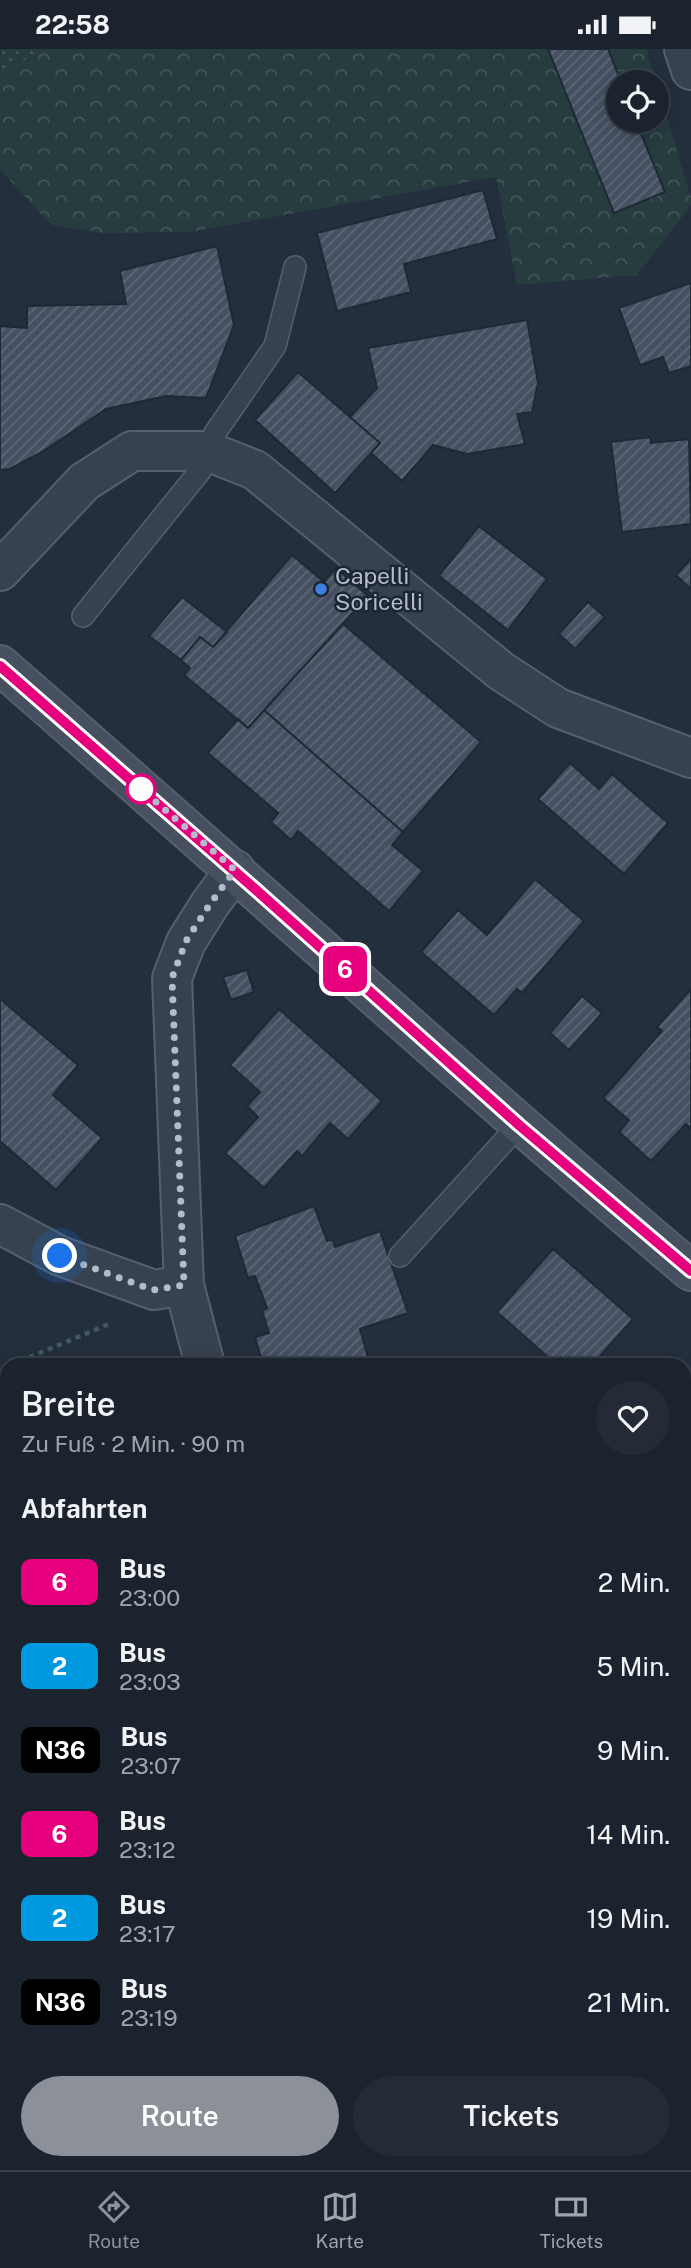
<!DOCTYPE html>
<html lang="de">
<head>
<meta charset="utf-8">
<style>
  :root { --surface:#1b232e; --page:#242b36; --text:#f1f3f6; --muted:#a0a4aa; --line:#39404a; --accent:#8c9099 }
  body { margin:0; font-family:"Public Sans",sans-serif; background:var(--page); color:var(--text); height:100vh; display:flex; flex-direction:column; font-size:26px; white-space:nowrap }
  * { box-sizing:border-box; margin:0 }
  p { font-size:23px; color:var(--muted) }
  .icon { flex:none; width:38px; height:38px; fill:none; stroke:currentColor; stroke-width:2; stroke-linecap:round; stroke-linejoin:round }
  .map { position:relative; flex:1; overflow:hidden }
  .drawer { position:absolute; left:0px; top:1309px; width:691px; height:812px; display:flex; flex-direction:column; background:var(--surface); border-radius:21px 21px 0 0; box-shadow:0 4px 18px #0003,0 0 0 2px var(--line) }
  .drawer>* { flex:none }
  .badge { padding:0 14px; border-radius:10px; font-size:24px; line-height:46px }
  .buttons { position:absolute; left:606px; top:21px; display:grid; gap:14px }
  .buttons a { display:grid; place-items:center; width:63px; height:63px; border-radius:50%; background:var(--surface); box-shadow:0 4px 18px #0003,0 0 0 2px var(--line); font-size:35px }
  .you { position:absolute; width:35px; height:35px; margin:-18px; border:5px solid #fff; border-radius:50%; background:#1a73e8; box-shadow:0 0 0 10px #1a73e833 }
  .map>.badge { position:absolute; translate:-50% -50%; box-shadow:0 0 0 4px #fff }
  h2 { padding:0 21px; font-size:26px; line-height:63px }
  .round { display:grid; place-items:center; flex:none; width:74px; height:74px; border-radius:37px; background:var(--page) }
  .summary { display:flex; align-items:center; justify-content:space-between; height:119px; padding:0 21px }
  h1 { font-size:33px; font-weight:600; line-height:52px }
  .primary-button { display:flex; gap:14px; margin-top:auto; padding:14px 21px }
  .primary-button a { flex:1; height:80px; border-radius:42px; background:var(--accent); color:#fff; font-size:28px; font-weight:600; line-height:80px; text-align:center }
  .primary-button a+a { background:var(--page); color:var(--text) }
  ul { padding:0; list-style:none }
  li { display:flex; align-items:center; gap:21px; height:84px; padding:0 21px }
  li div { flex:1 }
  li b { display:block; font-size:26px }
  li em { font-style:normal }
  li .badge { min-width:77px; font-weight:700; text-align:center }
  .status { display:flex; justify-content:space-between; align-items:center; height:49px; padding:0 35px; background:var(--surface); direction:ltr }
  .status svg { height:19px; fill:currentColor }
  .tabs { display:flex; justify-content:space-around; align-items:center; height:98px; border-top:2px solid var(--line); background:var(--surface); font-size:19px; color:var(--muted) }
  .tabs a { display:grid; justify-items:center; gap:4px }
  .tabs .active { color:var(--accent) }
  .map>svg:first-child { display:block }
  .grass { fill:url(#grass-dots) }
  .forest { fill:url(#forest-crowns); fill-rule:evenodd }
  .park { fill:#263c3f }
  .building { fill:url(#building-hatch); stroke:#1f2835; stroke-width:2 }
  .lines { fill:none; stroke-linecap:round; stroke-linejoin:round }
  .lane-casing { stroke:#565f6c; stroke-width:24 }
  .street-casing { stroke:#565f6c; stroke-width:42 }
  .secondary-casing { stroke:#565f6c; stroke-width:42 }
  .path { stroke:#44595c; stroke-width:4.5; stroke-dasharray:5 5; stroke-linecap:butt }
  .lane { stroke:#38414e; stroke-width:21 }
  .street { stroke:#38414e; stroke-width:38 }
  .secondary { stroke:#465061; stroke-width:38 }
  .line-casing { stroke:#fff; stroke-width:16 }
  .line { stroke:#e6007e; stroke-width:10 }
  .walk { stroke:#b4bcc9; stroke-width:7; stroke-dasharray:0 12.6 }
  .shop-dot { fill:#3f7fe0; stroke:#1d2633; stroke-width:2.5 }
  .stop-dot { fill:#fff; stroke:#e6007e; stroke-width:3.5 }
  .labels { text-anchor:middle; stroke-width:5; stroke-linejoin:round; paint-order:stroke }
  .poi-label { font-size:23px; fill:#b4bcc9; stroke:#1d2633; text-anchor:start }
</style>
</head>
<body>
<div class="status"><b>22:58</b><svg viewBox="0 0 49 12"><path d="M0 12V9h3v3zM5 12V6h3v6zM10 12V3h3v9zM15 12V0h3v12zM26 1h20v11H26zM47 4h2v5h-2z"/></svg></div>
<div class="map">
<svg width="691" height="2121" viewBox="0 0 691 2121">
  <defs>
    <pattern id="grass-dots" width="8" height="8" patternUnits="userSpaceOnUse" patternTransform="scale(1.75)"><rect width="8" height="8" fill="#263c3f"/><path d="M2 2h.1M6 6h.1" fill="none" stroke="#435659" stroke-width="1.8" stroke-linecap="round"/></pattern>
    <pattern id="forest-crowns" width="20" height="18" patternUnits="userSpaceOnUse" patternTransform="scale(1.75)"><rect width="20" height="18" fill="#263c3f"/><path d="M2 6a3 3 0 1 1 6 0M12 15a3 3 0 1 1 6 0" fill="none" stroke="#435659"/></pattern>
    <pattern id="building-hatch" width="6" height="6" patternUnits="userSpaceOnUse" patternTransform="scale(1.75)"><rect width="6" height="6" fill="#455162"/><path d="M-1 1l2-2M0 6l6-6M5 7l2-2" fill="none" stroke="#5d6877"/></pattern>
  </defs>
  <rect width="100%" height="100%" fill="#242f3e"/>
  <path class="grass" d="M0,0H51L0,21Z"/>
  <path class="forest" d="M51,0H646L691,148V156L637,226L517,236L496,128L190,183L104,184L51,176L0,120V21ZM618,33H656V72H618Z"/>
  <path class="park" d="M691,1907V2121H669L665,2114H684V1910Z"/>
  <path class="building" d="M548,0H608L621,33H618V72H636L665,143L614,164Z
    M483,141L497,190L404,215L411,243L337,262L317,184Z
    M217,197L234,276L206,349L166,347L106,360L42,403L10,420L0,421V277L27,279V257L126,255L120,222Z
    M691,234V317L669,324L663,308L640,316L619,259Z
    M527,271L538,334L532,363L517,365L525,395L467,405L433,396L402,432L371,404L380,394L350,368L377,339L368,299Z
    M298,323L380,394L335,444L255,371Z
    M650,388L651,394L689,390L691,475L622,483L611,393Z
    M479,477L547,530L508,581L439,527Z
    M292,506L324,533L336,519L368,547L248,679L184,626L190,619L181,611L200,588L213,598Z
    M691,510V540L676,526Z
    M182,548L227,583L213,598L200,588L181,611L149,587Z
    M588,553L605,568L575,600L559,585Z
    M343,575L481,693L403,783L264,661Z
    M264,661L403,783L392,796L423,822L389,862L298,782L291,791L271,773L278,764L208,704L238,670L248,679Z
    M570,714L599,740L612,725L668,774L624,825L538,750Z
    M535,830L584,872L522,944L517,940L494,966L421,903L458,861L487,886Z
    M247,921L254,943L231,951L223,928Z
    M691,940V1080L686,1075L651,1112L619,1083L629,1071L603,1049L662,982L657,978Z
    M582,947L602,964L569,1001L550,984Z
    M0,950L78,1016L53,1046L102,1089L56,1141L0,1092Z
    M279,960L382,1052L348,1090L330,1074L302,1107L297,1102L264,1139L225,1104L258,1068L247,1057L260,1043L230,1016Z
    M314,1157L327,1192L333,1191L335,1198L380,1182L408,1264L360,1280L370,1316H263L255,1288L269,1284L262,1262L267,1259L255,1227L248,1229L235,1187Z
    M553,1200L633,1270L592,1316H557L497,1263Z
    M671,1306L682,1316H662Z
    M684,1318L691,1324V1434L684,1429Z
    M7,1525V1692L0,1695V1527Z
    M691,1709V1734L684,1725V1715Z"/>
  <g class="lines">
    <g class="lane-casing">
      <path id="lane" d="M83,567L200,422L215,384L275,297L295,218
        M400,1207L519,1076
        M684,1495L691,1487"/>
    </g>
    <g class="street-casing">
      <path id="street" d="M684,0L691,21
        M0,522L84,433L132,402H207L255,421L501,622L558,659L691,709
        M0,1175L60,1207L154,1241L184,1236
        M205,1316L184,1236L172,929L186,893L210,855L235,821
        M0,1797L7,1795
        M453,2114L456,2121"/>
    </g>
    <g class="secondary-casing">
      <path id="secondary" d="M0,616C231,817 457,1024 691,1222"/>
    </g>
    <path class="path" d="M11,1316L109,1275
      M7,1318V1319
      M0,1336L7,1333
      M0,1448L7,1465
      M684,1553L691,1546
      M684,1576L691,1585"/>
    <use href="#lane" class="lane"/>
    <use href="#street" class="street"/>
    <use href="#secondary" class="secondary"/>
  </g>
  <g class="lines">
    <g class="line-casing">
      <path id="line" d="M0,617L255,840L519,1076L691,1222"/>
    </g>
    <use href="#line" class="line"/>
    <path class="walk" d="M60,1207L153,1241L184,1236L172,929L186,892L210,855L235,821L141,740"/>
  </g>
  <circle class="shop-dot" cx="321" cy="540" r="7"/>
  <circle class="stop-dot" cx="141" cy="740" r="14"/>
  <g class="labels">
    <g class="poi-label">
      <text x="335" y="535">Capelli<tspan x="335" dy="26">Soricelli</tspan></text>
    </g>
  </g>
</svg>
<div class="buttons">
<a><svg class="icon" aria-label="locate" viewBox="0 0 24 24"><circle cx="12" cy="12" r="6"/><path d="M12 2v4M12 18v4M2 12h4M18 12h4"/></svg></a>
</div>
<div class="you" style="left:60px;top:1207px"></div>
<b class="badge" style="left:345px;top:920px;background:#e6007e;color:#fff">6</b>
<section class="drawer">
<div class="summary"><div><h1>Breite</h1><p>Zu Fuß · 2 Min. · 90 m</p></div><a class="round"><svg class="icon" aria-label="heart" viewBox="0 0 24 24"><path d="M12 20l-8-8c-3-5 5-10 8-4 3-6 11-1 8 4z"/></svg></a></div>
<h2>Abfahrten</h2>
<ul>
<li><span class="badge" style="background:#e6007e;color:#fff">6</span><div><b>Bus</b><p>23:00</p></div><em>2 Min.</em></li>
<li><span class="badge" style="background:#0099df;color:#fff">2</span><div><b>Bus</b><p>23:03</p></div><em>5 Min.</em></li>
<li><span class="badge" style="background:#000;color:#fff">N36</span><div><b>Bus</b><p>23:07</p></div><em>9 Min.</em></li>
<li><span class="badge" style="background:#e6007e;color:#fff">6</span><div><b>Bus</b><p>23:12</p></div><em>14 Min.</em></li>
<li><span class="badge" style="background:#0099df;color:#fff">2</span><div><b>Bus</b><p>23:17</p></div><em>19 Min.</em></li>
<li><span class="badge" style="background:#000;color:#fff">N36</span><div><b>Bus</b><p>23:19</p></div><em>21 Min.</em></li>
</ul>
<div class="primary-button"><a>Route</a><a>Tickets</a></div>
</section>
</div>
<nav class="tabs">
<a class="active"><svg class="icon" aria-label="directions" viewBox="0 0 24 24"><path d="M12 3l9 9-9 9-9-9zM9 14v-3h6M13 9l2 2-2 2"/></svg>Route</a>
<a><svg class="icon" aria-label="map" viewBox="0 0 24 24"><path d="M3 6l6-2 6 2 6-2v14l-6 2-6-2-6 2zM9 4v14M15 6v14"/></svg>Karte</a>
<a><svg class="icon" aria-label="tickets" viewBox="0 0 24 24"><path d="M3 7h18v10H3zM15 7v10"/></svg>Tickets</a>
</nav>
</body>
</html>
